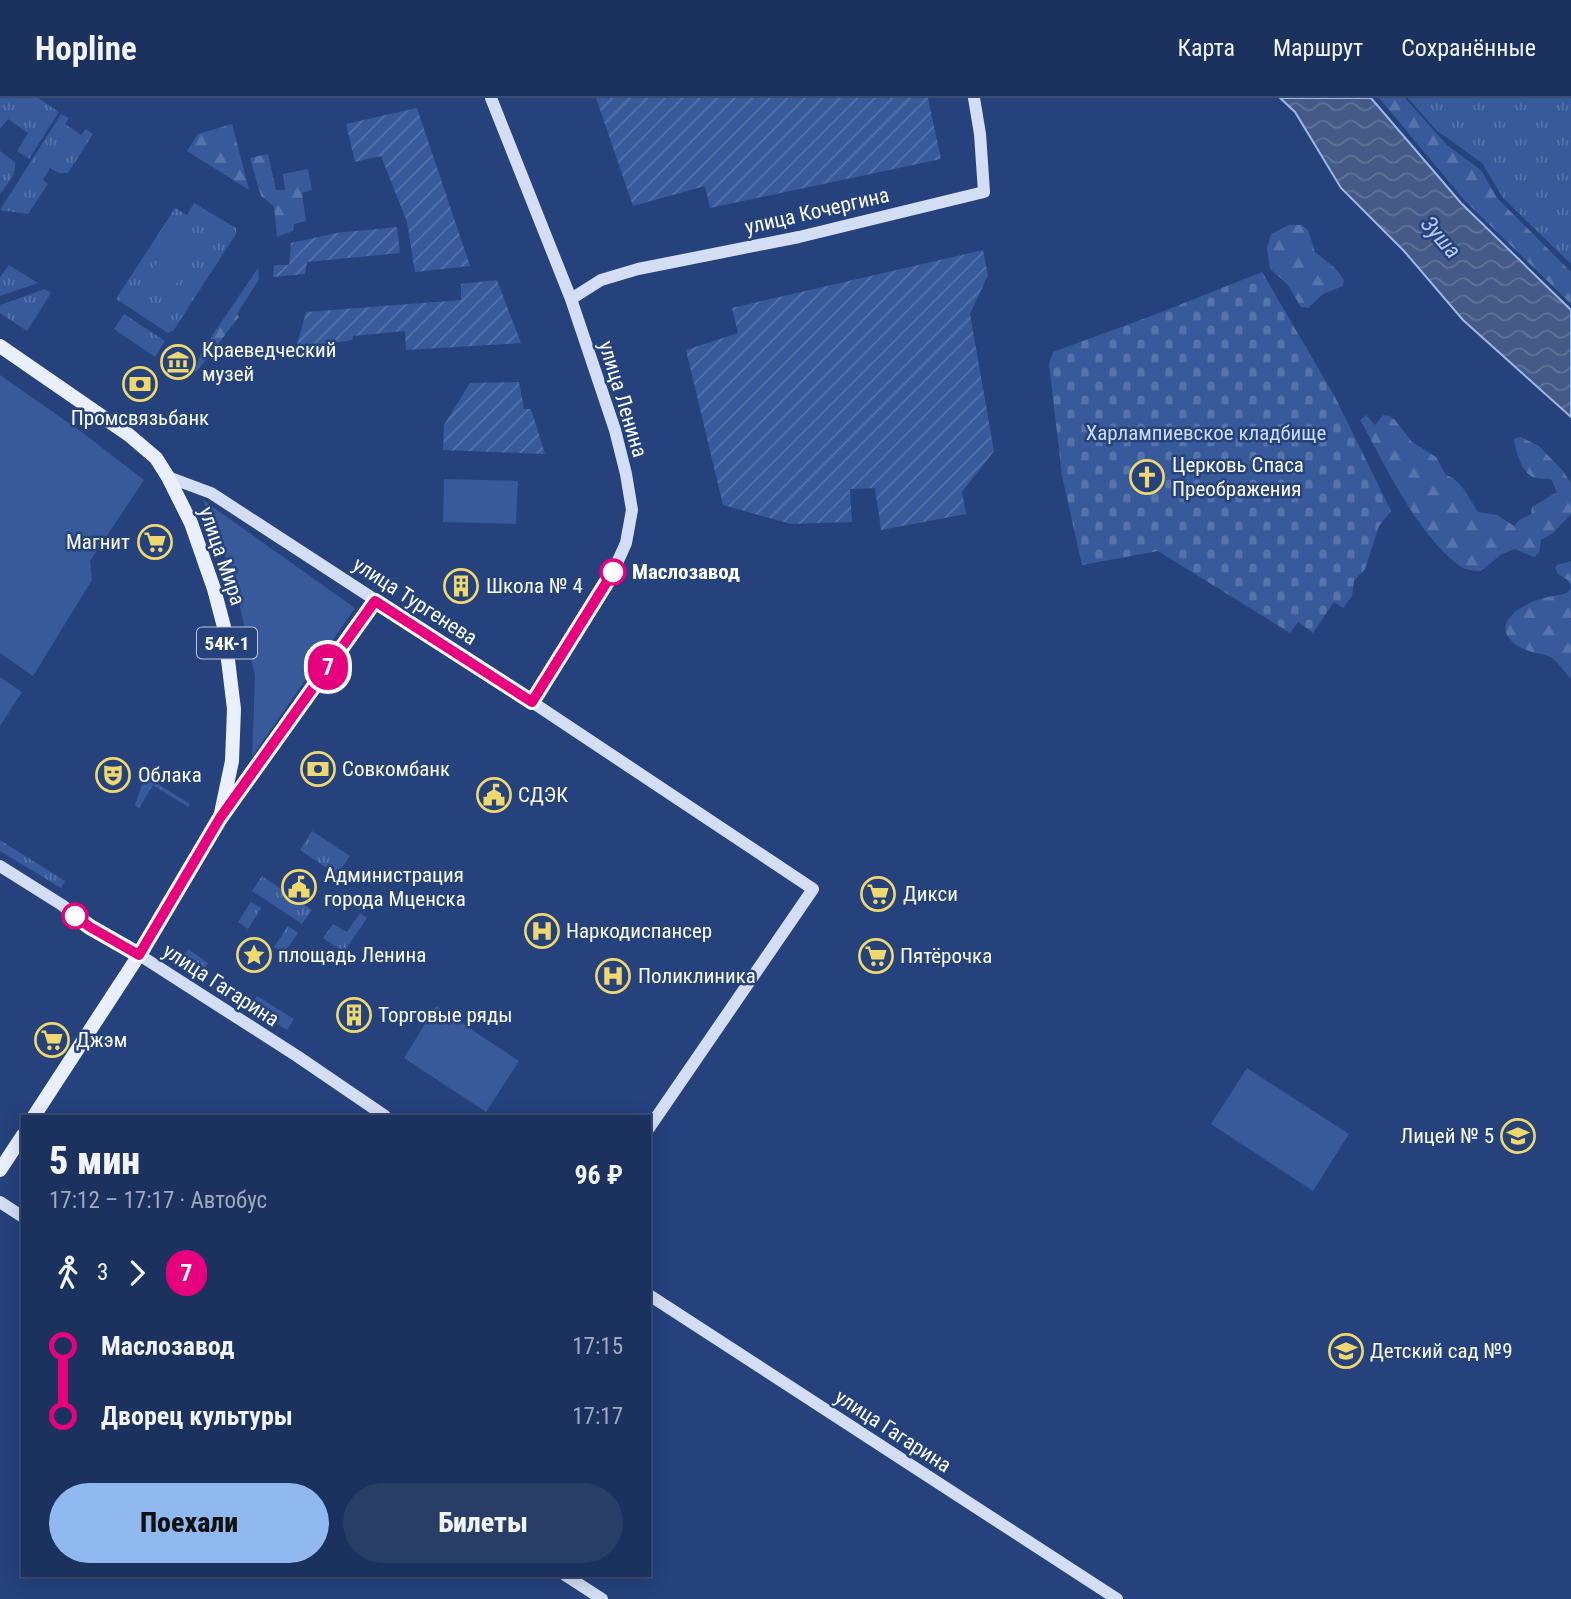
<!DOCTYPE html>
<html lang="ru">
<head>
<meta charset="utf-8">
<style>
  :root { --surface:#1c325e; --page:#293e67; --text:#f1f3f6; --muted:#a0aabc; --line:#3a4d73; --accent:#90b9f0 }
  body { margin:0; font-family:"Roboto Condensed",sans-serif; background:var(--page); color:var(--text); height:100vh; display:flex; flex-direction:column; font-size:26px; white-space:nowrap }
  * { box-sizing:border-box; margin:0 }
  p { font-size:23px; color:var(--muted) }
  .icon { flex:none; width:38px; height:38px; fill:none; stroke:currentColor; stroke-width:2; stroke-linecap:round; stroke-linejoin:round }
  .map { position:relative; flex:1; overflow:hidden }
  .side { position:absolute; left:21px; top:1017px; width:630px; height:462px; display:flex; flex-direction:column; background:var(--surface); border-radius:0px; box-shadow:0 4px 18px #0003,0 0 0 2px var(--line) }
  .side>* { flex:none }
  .badge { padding:0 14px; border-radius:23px; font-size:24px; line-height:46px }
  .map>.badge { position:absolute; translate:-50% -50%; box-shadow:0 0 0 4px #fff }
  .legs { display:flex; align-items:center; gap:10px; height:77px; padding:0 28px; font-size:23px }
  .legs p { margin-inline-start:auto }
  .overview { display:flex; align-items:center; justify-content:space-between; height:119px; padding:0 28px }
  h1 { font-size:38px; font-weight:800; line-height:52px }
  .action { display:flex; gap:14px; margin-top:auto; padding:14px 28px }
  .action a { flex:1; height:80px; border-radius:42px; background:var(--accent); color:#111; font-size:28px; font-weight:800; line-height:80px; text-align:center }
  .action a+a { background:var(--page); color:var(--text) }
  ul { padding:0 28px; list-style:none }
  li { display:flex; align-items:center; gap:24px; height:70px; font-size:26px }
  li i { display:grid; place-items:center; width:10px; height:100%; margin:0 9px; background:currentColor }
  li i::after { content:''; width:18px; height:18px; margin:-9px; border:5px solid; border-radius:50%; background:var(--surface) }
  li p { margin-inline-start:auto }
  li:first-child i { background:linear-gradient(#0000 50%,currentColor 0) }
  li:last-child i { background:linear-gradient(currentColor 50%,#0000 0) }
  header { display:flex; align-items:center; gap:42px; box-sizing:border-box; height:98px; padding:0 35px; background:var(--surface); border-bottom:2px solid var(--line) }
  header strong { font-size:33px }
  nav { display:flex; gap:38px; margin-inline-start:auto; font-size:24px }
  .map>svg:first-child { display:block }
  .grass { fill:url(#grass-tufts) }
  .forest { fill:url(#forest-firs) }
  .cemetery { fill:url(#cemetery-stones) }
  .park { fill:#385a9b }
  .garden { fill:url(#garden-furrows) }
  .water { fill:url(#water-waves); stroke:#9eb8e6; stroke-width:2 }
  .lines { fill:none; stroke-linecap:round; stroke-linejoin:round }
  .secondary { stroke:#d3def5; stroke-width:12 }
  .primary { stroke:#eaeffd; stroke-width:14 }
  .line-1-casing { stroke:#fff; stroke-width:16 }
  .line-1 { stroke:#e6007e; stroke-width:10 }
  .stop-1-dot { fill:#fff; stroke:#e6007e; stroke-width:3.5 }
  .labels { text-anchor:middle; stroke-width:5; stroke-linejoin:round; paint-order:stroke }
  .shield { fill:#25427d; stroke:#bec6d8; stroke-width:2 }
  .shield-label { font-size:19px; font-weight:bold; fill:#fff }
  .street-label { font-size:21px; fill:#fff; stroke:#25427d }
  .poi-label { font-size:21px; fill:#fff; stroke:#25427d; text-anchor:start }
  .park-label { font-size:21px; fill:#cddaf4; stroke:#25427d }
  .stop-label { font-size:21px; font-weight:bold; fill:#fff; stroke:#25427d; text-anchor:start }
  .water-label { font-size:23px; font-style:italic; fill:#b5c8ed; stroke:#25427d }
</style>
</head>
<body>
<header>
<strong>Hopline</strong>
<nav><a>Карта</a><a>Маршрут</a><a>Сохранённые</a></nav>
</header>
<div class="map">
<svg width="1571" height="1501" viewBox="0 0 1571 1501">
  <defs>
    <pattern id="grass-tufts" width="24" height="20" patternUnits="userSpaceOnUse" patternTransform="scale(1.75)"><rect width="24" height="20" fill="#385a9b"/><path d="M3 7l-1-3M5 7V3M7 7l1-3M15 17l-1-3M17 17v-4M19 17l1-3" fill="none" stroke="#5673aa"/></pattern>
    <pattern id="forest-firs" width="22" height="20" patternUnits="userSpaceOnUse" patternTransform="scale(1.75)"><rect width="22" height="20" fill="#385a9b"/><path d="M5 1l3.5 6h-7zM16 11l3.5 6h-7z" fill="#5673aa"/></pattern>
    <pattern id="cemetery-stones" width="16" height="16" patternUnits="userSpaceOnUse" patternTransform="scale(1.75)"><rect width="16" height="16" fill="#385a9b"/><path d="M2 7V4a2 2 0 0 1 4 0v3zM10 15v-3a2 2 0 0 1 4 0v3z" fill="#5673aa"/></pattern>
    <pattern id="garden-furrows" width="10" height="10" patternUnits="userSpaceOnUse" patternTransform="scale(1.75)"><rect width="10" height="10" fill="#385a9b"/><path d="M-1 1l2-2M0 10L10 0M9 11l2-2" fill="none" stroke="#5673aa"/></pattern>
    <pattern id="water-waves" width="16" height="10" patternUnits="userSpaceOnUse" patternTransform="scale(1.75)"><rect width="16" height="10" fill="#455a86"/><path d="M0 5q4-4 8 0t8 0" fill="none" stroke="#617398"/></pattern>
  </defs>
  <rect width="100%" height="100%" fill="#25427d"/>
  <path class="grass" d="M0,0H38L59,14L29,61L17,53L28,35L8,21L0,31Z
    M1408,0H1571V166L1503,100L1482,65L1436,32Z
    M61,16L69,20L65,26L81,37L86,31L93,36L68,75H59L50,70L43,82L48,86L28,116L0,112Z
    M0,53L15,64C17,77 7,86 0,96Z
    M194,105L236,130V136L179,224L174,232L168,235L116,201L175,110L187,117Z
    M9,167L38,185L0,198V179Z
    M45,191L51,195L27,233L0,215V207Z
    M124,216L165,243L155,259L114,231Z
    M145,678L190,706L188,709L153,687L139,710L135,707Z
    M312,733L350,758L337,777L300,752Z
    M0,742L65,783L61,790L0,753Z
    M262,778L312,812L302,826L252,793Z
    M251,804L261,810L248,831L238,824Z
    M360,815L367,820L344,854L323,840L333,826L347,834Z
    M288,828L298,835L284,855L274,849Z
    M188,851L208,865L202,874L182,861Z
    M257,898L294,921L287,932L251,909Z"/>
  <path class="forest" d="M1379,0H1405L1447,47L1481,72L1497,100L1571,174V206L1465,103Z
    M232,26L249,92L187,53L198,36Z
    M268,56L276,92H285L283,76L308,71L312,92L302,95L306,123L294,126L293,133L277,139L274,108L261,98L250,60Z
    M1289,127H1302L1308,132L1315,154L1336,171L1344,182L1343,188L1323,196L1308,210L1301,209L1287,186L1270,171L1267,150L1271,136Z
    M258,170L259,181L237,216L239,219L197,273H194L203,251Z
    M1366,317L1375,327L1383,317L1389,318L1395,322L1412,344L1436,359L1446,377L1453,380L1463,390L1478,414L1497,417L1514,428L1519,422L1531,416L1532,409L1557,394L1551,381C1546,381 1538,381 1533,379C1522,375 1515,352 1514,341L1521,339L1539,348L1563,373L1571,385V416L1553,435L1541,442L1539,455L1534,459L1515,451L1502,456L1481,473C1474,473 1466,472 1460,468C1419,439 1387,371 1363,327L1360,322Z
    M1571,463V581C1564,574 1558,562 1548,558C1540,555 1531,555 1522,550C1487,531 1514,510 1540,501C1549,498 1558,498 1567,495L1571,490L1569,483L1558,476L1555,470L1557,467Z"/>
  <path class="cemetery" d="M1262,174L1335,299L1391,413L1379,428L1365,471L1354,483L1352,498L1343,510L1334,504L1313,535L1298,524L1290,535L1158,453L1082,467L1062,378L1049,266L1053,254L1154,217Z"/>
  <path class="park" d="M174,137H179L198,150L174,189L171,191L150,176Z
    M0,277L83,335L144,382L90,463L92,482L33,578L0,555Z
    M444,381L518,383L516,426L443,424Z
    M203,402L355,510L252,659L255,578L234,481Z
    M0,579L22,594L0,628Z
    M436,908L519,963L486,1014L404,960Z
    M1247,970L1349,1036L1313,1093L1211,1026Z"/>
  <path class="garden" d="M596,0H928L941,61L710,110L705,88L633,108Z
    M417,10L470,168L415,174L407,124L381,58L355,64L346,26Z
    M397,129L400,155L307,164L305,176L273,179L274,167H289L291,145L336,135Z
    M983,152L988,177L970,216L994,353L962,394L966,416L881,432L875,390L850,391L852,424L791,426L723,407L686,252L738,235L732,210Z
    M497,182L521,245L406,252L405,233L353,238L352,242L346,243L296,250L306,214L461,202V186Z
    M519,284L524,311H531L545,356L443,352L444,327L470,285Z"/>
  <path class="water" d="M1280,0H1371L1461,105L1571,212V319L1463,222L1404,153L1341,90L1295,14Z"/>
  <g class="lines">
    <path class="secondary" d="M491,0L571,201L615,332L626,376L632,412L626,445L613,474L532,604
      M571,201L601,182L638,171L799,139L984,94L980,36L974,0
      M168,379L211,395L532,604L813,791L649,1030
      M220,719L375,503
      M0,768L62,807L90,829L116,842L297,958L385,1018
      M0,1104L23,1119
      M649,1197L1117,1501
      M565,1477L602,1501"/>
    <path class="primary" d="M0,248L129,337L156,360L168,379L191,425L214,491L224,529L234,611L232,663L220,720L139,857L34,1018
      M0,1072L23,1037"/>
  </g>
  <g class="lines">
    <g class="line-1-casing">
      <path id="line-1" d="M75,818L90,829L139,857L220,720L375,503L532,604L613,474"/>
    </g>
    <use href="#line-1" class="line-1"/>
  </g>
  <defs>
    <g id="museum-ring" transform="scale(1.75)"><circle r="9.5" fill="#25427d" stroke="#efd86e" stroke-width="1.5"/><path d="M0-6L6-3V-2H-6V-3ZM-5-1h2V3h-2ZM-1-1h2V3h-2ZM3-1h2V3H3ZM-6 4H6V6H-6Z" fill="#efd86e"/></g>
    <g id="bank-ring" transform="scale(1.75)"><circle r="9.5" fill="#25427d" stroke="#efd86e" stroke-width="1.5"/><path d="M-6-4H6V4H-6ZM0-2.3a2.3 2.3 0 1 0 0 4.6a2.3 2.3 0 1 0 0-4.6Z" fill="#efd86e"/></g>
    <g id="church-ring" transform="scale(1.75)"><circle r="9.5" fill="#25427d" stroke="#efd86e" stroke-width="1.5"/><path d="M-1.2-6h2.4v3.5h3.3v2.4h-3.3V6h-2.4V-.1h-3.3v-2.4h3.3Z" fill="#efd86e"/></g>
    <g id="supermarket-ring" transform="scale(1.75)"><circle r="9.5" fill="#25427d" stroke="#efd86e" stroke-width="1.5"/><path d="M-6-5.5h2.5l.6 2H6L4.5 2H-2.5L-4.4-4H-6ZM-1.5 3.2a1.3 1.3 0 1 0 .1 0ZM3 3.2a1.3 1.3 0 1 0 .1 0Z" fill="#efd86e"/></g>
    <g id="building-ring" transform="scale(1.75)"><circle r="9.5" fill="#25427d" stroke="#efd86e" stroke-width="1.5"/><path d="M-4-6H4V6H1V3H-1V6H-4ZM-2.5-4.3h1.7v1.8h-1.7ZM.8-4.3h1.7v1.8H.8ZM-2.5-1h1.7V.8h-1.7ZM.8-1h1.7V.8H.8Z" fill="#efd86e"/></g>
    <g id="theatre-ring" transform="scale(1.75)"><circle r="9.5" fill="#25427d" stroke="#efd86e" stroke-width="1.5"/><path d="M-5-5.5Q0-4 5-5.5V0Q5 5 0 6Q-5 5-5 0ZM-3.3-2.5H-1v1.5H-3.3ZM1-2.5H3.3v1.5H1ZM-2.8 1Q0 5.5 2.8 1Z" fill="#efd86e"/></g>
    <g id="civic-ring" transform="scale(1.75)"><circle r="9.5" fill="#25427d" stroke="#efd86e" stroke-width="1.5"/><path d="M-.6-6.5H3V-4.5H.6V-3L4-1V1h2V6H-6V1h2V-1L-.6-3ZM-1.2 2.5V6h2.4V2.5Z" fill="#efd86e"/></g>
    <g id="hospital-ring" transform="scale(1.75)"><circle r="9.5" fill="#25427d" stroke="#efd86e" stroke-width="1.5"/><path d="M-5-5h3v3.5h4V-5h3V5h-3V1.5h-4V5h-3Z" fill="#efd86e"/></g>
    <g id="sight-ring" transform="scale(1.75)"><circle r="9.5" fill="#25427d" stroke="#efd86e" stroke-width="1.5"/><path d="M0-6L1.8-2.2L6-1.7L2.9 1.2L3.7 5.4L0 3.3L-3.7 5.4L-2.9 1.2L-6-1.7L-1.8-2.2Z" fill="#efd86e"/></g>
    <g id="school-ring" transform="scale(1.75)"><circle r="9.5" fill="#25427d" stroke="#efd86e" stroke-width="1.5"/><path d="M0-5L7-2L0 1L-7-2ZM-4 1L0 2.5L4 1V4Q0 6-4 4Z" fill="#efd86e"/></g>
  </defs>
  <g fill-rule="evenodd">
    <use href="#museum-ring" x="178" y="264"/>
    <use href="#bank-ring" x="140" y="286"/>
    <use href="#church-ring" x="1147" y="379"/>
    <use href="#supermarket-ring" x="155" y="444"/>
    <use href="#building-ring" x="461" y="488"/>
    <use href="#bank-ring" x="318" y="671"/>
    <use href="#theatre-ring" x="113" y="677"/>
    <use href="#civic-ring" x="494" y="697"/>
    <use href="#civic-ring" x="299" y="789"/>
    <use href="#supermarket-ring" x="878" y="796"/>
    <use href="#hospital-ring" x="542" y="833"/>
    <use href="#sight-ring" x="254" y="857"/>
    <use href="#supermarket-ring" x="876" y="858"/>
    <use href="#hospital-ring" x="613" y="878"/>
    <use href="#building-ring" x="354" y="917"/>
    <use href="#supermarket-ring" x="52" y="942"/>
    <use href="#school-ring" x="1518" y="1038"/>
    <use href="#school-ring" x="1346" y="1253"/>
  </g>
  <g class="stop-1-dot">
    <circle cx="613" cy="474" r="12"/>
    <circle cx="75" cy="818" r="12"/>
  </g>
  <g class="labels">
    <rect class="shield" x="197" y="529.5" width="60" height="31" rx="5"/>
    <g class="shield-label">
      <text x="227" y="552">54К-1</text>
    </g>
    <g class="street-label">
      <text transform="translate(817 113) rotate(-13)" y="7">улица Кочергина</text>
      <text transform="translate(623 301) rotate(73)" y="7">улица Ленина</text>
      <text transform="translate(222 458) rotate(71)" y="7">улица Мира</text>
      <text transform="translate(415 503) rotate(33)" y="7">улица Тургенева</text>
      <text transform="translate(221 887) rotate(33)" y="7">улица Гагарина</text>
      <text transform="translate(893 1333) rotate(33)" y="7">улица Гагарина</text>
    </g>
    <g class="poi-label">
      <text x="202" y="259">Краеведческий<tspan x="202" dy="24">музей</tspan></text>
      <text x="140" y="327" text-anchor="middle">Промсвязьбанк</text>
      <text x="1172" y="374">Церковь Спаса<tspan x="1172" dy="24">Преображения</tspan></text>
      <text x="130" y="451" text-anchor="end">Магнит</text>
      <text x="486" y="495">Школа № 4</text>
      <text x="342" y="678">Совкомбанк</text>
      <text x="138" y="684">Облака</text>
      <text x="518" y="704">СДЭК</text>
      <text x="324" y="784">Администрация<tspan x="324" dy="24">города Мценска</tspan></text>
      <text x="903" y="803">Дикси</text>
      <text x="566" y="840">Наркодиспансер</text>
      <text x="278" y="864">площадь Ленина</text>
      <text x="900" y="865">Пятёрочка</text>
      <text x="638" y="885">Поликлиника</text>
      <text x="378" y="924">Торговые ряды</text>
      <text x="76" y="949">Джэм</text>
      <text x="1494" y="1045" text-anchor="end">Лицей № 5</text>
      <text x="1370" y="1260">Детский сад №9</text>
    </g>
    <g class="park-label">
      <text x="1206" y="342">Харлампиевское кладбище</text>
    </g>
    <g class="stop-label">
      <text x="632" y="481">Маслозавод</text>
    </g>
    <g class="water-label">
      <text transform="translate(1441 139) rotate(49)" y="8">Зуша</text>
    </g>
  </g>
</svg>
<b class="badge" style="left:328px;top:569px;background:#e6007e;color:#fff">7</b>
<section class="side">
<div class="overview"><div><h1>5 мин</h1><p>17:12 – 17:17 · Автобус</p></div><b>96 ₽</b></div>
<div class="legs"><svg class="icon" aria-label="walk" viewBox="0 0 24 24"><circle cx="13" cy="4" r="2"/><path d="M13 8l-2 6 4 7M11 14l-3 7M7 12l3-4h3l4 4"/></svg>3<svg class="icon" aria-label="forward" viewBox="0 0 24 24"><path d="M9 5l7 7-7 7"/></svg><b class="badge" style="background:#e6007e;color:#fff">7</b></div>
<ul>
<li><i style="color:#e6007e"></i><b>Маслозавод</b><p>17:15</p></li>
<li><i style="color:#e6007e"></i><b>Дворец культуры</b><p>17:17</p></li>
</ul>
<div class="action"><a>Поехали</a><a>Билеты</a></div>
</section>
</div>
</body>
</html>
